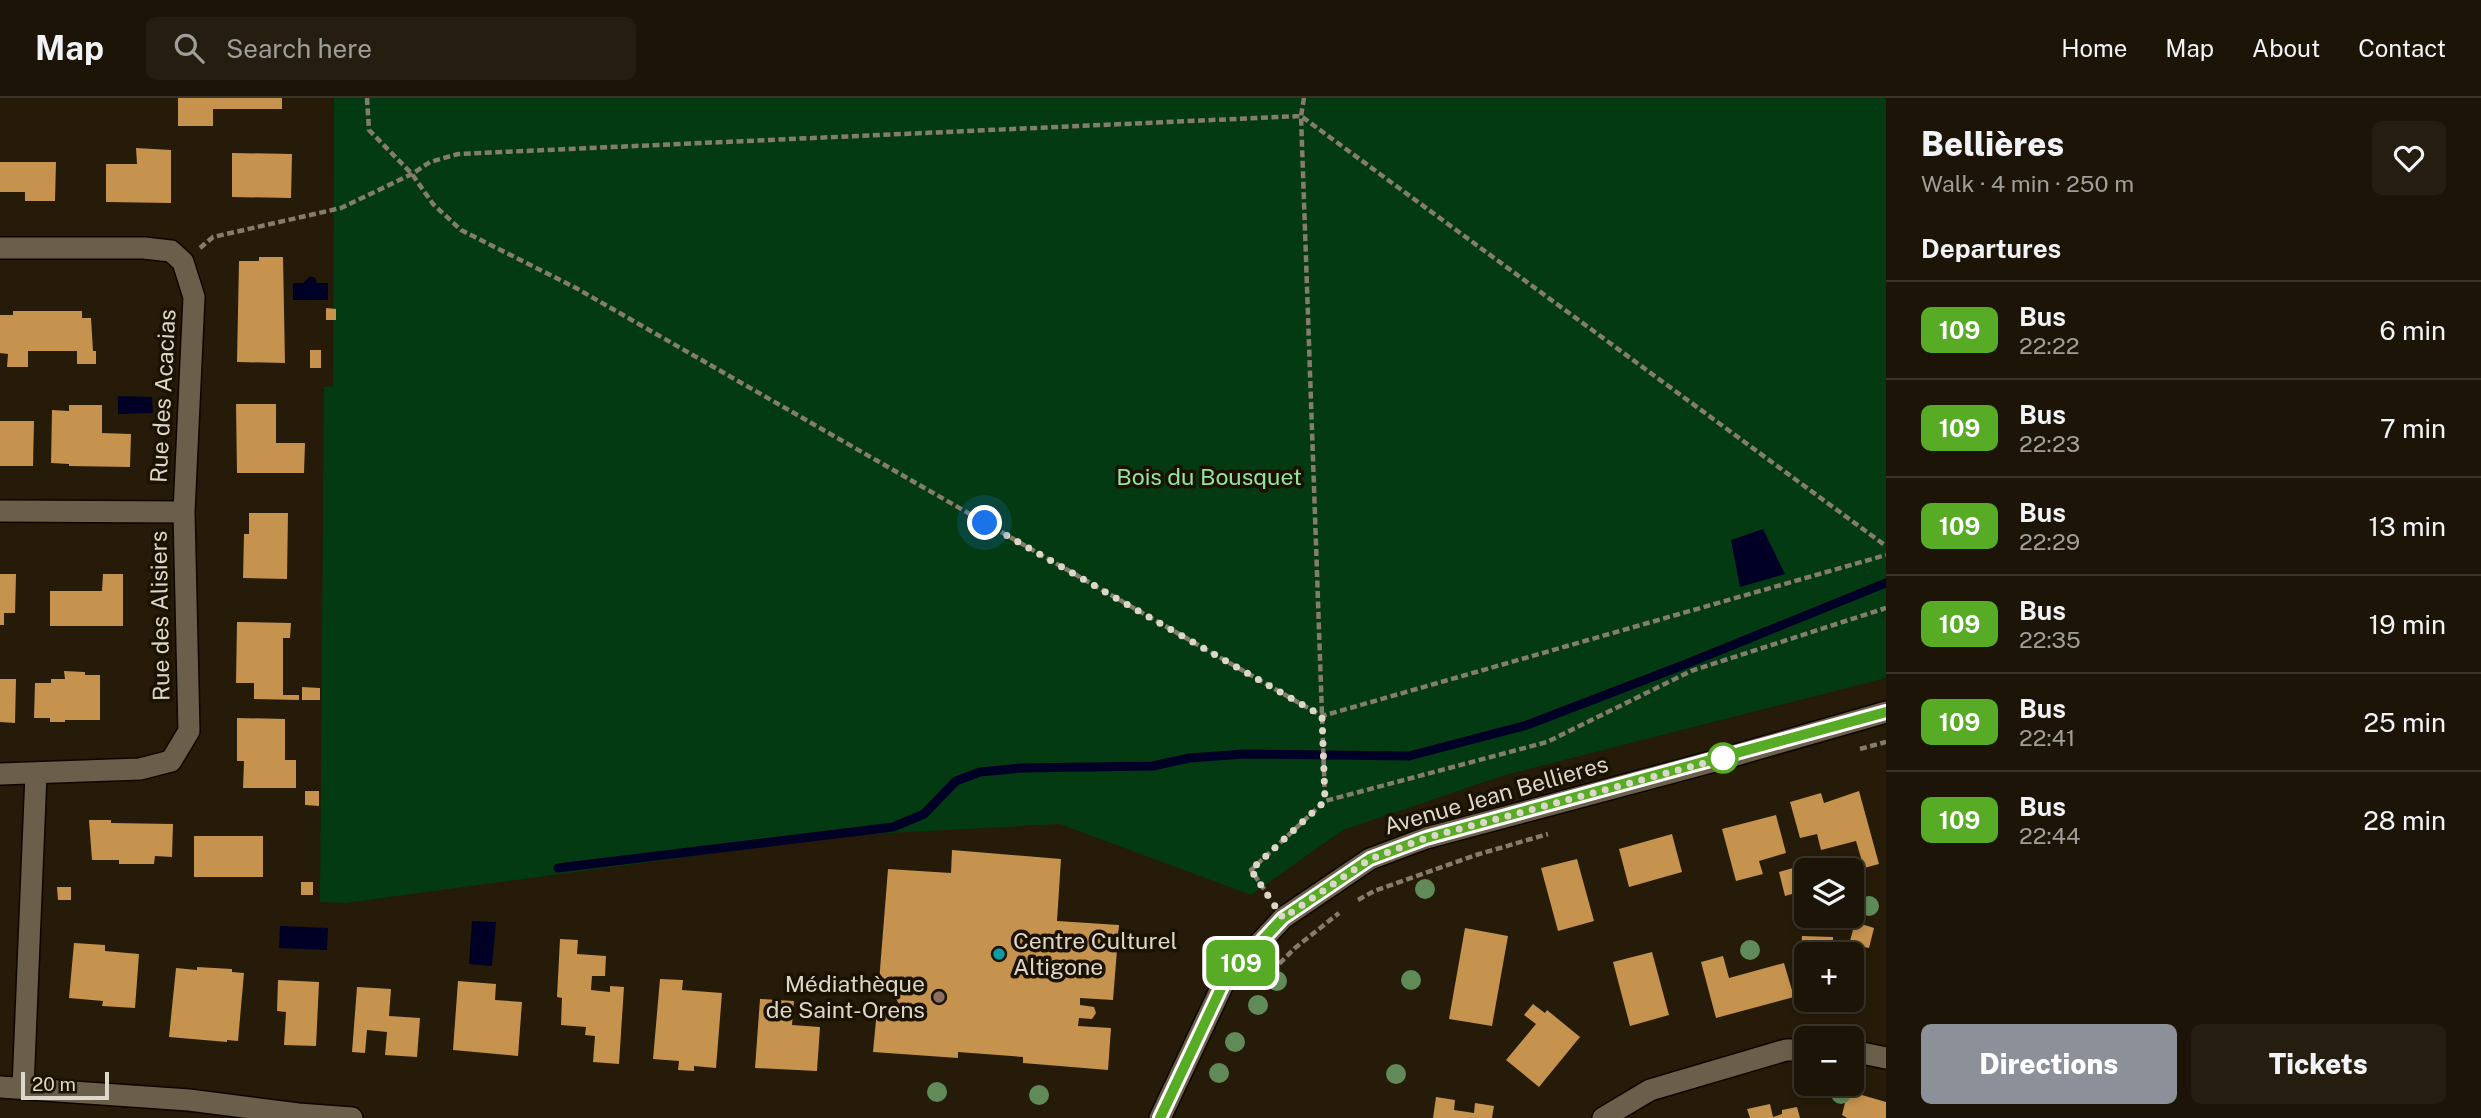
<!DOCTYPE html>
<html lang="en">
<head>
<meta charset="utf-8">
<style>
  :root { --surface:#1c1406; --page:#251d10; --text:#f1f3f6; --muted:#a09e9b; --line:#3a3328; --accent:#8c9099 }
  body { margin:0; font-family:"Public Sans",sans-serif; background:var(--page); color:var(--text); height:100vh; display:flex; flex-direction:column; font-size:26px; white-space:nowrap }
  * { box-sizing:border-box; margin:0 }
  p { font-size:23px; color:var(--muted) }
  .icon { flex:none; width:38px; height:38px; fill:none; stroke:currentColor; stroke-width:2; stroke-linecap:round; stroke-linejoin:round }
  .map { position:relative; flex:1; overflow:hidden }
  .drawer { display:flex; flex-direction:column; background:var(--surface); width:595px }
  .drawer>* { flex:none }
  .badge { padding:0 14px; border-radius:10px; font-size:24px; line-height:46px }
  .tools { position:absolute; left:1794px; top:760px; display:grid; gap:14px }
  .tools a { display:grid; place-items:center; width:70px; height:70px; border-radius:10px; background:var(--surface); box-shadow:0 4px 10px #0003,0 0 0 2px var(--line); font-size:35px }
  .scale { position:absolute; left:21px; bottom:18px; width:88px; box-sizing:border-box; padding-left:7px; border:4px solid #ddd7cb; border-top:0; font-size:19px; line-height:24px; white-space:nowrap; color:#ddd7cb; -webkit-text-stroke:5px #1b1202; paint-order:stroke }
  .you { position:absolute; width:35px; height:35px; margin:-18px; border:5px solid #fff; border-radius:50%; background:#1a73e8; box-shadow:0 0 0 10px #1a73e833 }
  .map>.badge { position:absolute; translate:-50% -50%; box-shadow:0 0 0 4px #fff }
  h2 { padding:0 35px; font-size:26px; line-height:63px }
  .round { display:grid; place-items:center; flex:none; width:74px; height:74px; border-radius:10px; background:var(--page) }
  .summary { display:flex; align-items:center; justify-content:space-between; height:119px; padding:0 35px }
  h1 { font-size:33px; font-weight:800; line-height:52px }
  .action { display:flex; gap:14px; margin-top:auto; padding:14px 35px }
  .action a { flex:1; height:80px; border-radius:10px; background:var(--accent); color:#fff; font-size:28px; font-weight:800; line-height:80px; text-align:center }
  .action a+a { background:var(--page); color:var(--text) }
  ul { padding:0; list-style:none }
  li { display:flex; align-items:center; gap:21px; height:98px; padding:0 35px; border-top:2px solid var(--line) }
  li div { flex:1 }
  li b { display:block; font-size:26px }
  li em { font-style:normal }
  li .badge { min-width:77px; font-weight:700; text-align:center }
  header { display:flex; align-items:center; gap:42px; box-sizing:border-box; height:98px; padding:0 35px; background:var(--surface); border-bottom:2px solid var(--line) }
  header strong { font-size:33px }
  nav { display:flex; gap:38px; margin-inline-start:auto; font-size:24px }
  .search { width:490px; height:63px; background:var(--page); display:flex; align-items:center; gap:18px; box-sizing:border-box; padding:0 24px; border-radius:10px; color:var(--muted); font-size:26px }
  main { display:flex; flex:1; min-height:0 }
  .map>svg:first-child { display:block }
  .green { fill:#043a11 }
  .water { fill:#000026 }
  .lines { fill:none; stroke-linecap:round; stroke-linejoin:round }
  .stream { stroke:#000026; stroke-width:9 }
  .building { fill:#c5934e }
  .street-casing { stroke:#0d0500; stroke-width:24 }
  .path { stroke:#847c6d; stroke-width:4.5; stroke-dasharray:7 3.5; stroke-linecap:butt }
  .street { stroke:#6a5f4a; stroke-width:21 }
  .tree { fill:#608b58 }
  .line-casing { stroke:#fff; stroke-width:16 }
  .line { stroke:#58ac25; stroke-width:10 }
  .walk { stroke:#ddd7cb; stroke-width:7; stroke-dasharray:0 12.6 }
  .stop-dot { fill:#fff; stroke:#58ac25; stroke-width:3.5 }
  .culture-dot { fill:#0f9aa8; stroke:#1b1202; stroke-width:2.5 }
  .education-dot { fill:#8d6e63; stroke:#1b1202; stroke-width:2.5 }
  .labels { text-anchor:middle; stroke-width:7; stroke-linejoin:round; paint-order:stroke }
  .street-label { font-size:23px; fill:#ddd7cb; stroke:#1b1202 }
  .park-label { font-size:23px; fill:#91e79a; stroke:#1b1202 }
  .poi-label { font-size:23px; fill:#ddd7cb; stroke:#1b1202; text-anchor:start }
</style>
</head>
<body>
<header>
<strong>Map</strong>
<div class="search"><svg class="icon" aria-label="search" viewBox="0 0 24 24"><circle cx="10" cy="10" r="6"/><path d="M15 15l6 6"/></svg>Search here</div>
<nav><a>Home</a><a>Map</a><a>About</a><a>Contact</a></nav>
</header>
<main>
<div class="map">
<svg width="1886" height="1020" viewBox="0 0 1886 1020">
  <rect width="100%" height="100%" fill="#251b08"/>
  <path class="green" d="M334,0H1886V580L1505,677L1343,732L1251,797L1060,726L851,737L345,805L320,804L324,289L333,288Z"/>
  <path class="water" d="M310,178L315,180L317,185H328V202H293V185H303Z
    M118,298L152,299L153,315L118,316Z
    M1763,431L1785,476L1740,489L1731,442Z
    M472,823L496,824L492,868L469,866Z
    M280,828L328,830L327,852L279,850Z"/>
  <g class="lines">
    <path class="stream" d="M558,770L893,729L924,716L956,683L980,674L1022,670L1153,668L1189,660L1244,656L1409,658L1527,627L1686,566L1886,485"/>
  </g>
  <path class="building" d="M178,0H282V11H213V28H178Z
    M136,50L171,52V105L106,104V66H137Z
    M232,55L292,56L291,100L232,99Z
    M0,64H56L55,103H25V94H0Z
    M259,159H283L285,265L237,264L239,163H259Z
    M326,210L336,211V222H326Z
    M13,213H82V220H91L93,253H96V266H77V253H28V269H7L8,256L0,255V217H13Z
    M310,252H321V270H310Z
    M236,306H276V345H305L304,375H237Z
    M69,307H102V335L131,336L130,369L69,368V366L51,365L52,312L69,313Z
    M0,323H34L33,368H0Z
    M249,415H288L287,481L243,480L244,436H249Z
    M0,476H16L15,515H4V527H0Z
    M103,476H123V528H50V493H102Z
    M237,524L291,525L290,540H283V597H299V602L254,601V585H236Z
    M64,573L85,574V577H100V622H65V624H50V620H34L35,585H51V581H65Z
    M0,581H16L15,625L0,624Z
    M302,589L320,590V602H302Z
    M237,620L285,621V662H296V690H243L244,663H237Z
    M305,693H319V708L305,707Z
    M1859,693L1879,766L1864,770L1856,743L1821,752L1817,736L1800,740L1790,704L1821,695L1824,705Z
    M1776,717L1786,755L1759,763L1763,776L1736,783L1722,731Z
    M89,722H111V725L173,726L172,759L155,758L154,766H119V762H92Z
    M1672,736L1682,774L1629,789L1619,751Z
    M194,738H263V779H194Z
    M952,752L1061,761L1057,823L1119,827L1113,902L1080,900V907L1094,909L1096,915L1092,921L1079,920L1078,928L1111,930L1108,972L1023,965V959L958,954V960L873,954L877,912L909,914L910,907H900L894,898L900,893L912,894V886L879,884L888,771L951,775Z
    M1577,761L1594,823L1558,833L1541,770Z
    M1807,766L1806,792L1785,798L1779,774Z
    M301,784H313V797H301Z
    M57,789H71V802H58Z
    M1855,824L1874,830L1869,850L1864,849L1863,874H1861L1860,887H1852V856L1801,857L1802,838L1833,839V842L1850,843Z
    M1465,830L1508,838L1492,928L1449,921Z
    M560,841L578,842L577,856L606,858L605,878H592L591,892L610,894V888L624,889L619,966L593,964L595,938L585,937L586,929L561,927L562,900L557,899Z
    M74,845L105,847V853L139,856L135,910L102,908L103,903L69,900Z
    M1652,854L1669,917L1630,928L1613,864Z
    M1723,858L1729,880L1784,865L1794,899L1716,920L1701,864Z
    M197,869L232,871V874L244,875L238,943L227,942V944L169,939L176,870L197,872Z
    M660,881L683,882L682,892L722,895L716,970L694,968V973L678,972L679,963L653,961Z
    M278,882L319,884L316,948L284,947L286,914L277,913Z
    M458,883L496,886L495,902L522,904L518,958L453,952Z
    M357,889L391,891L389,918L420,920L417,959L385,957L387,934L367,932L365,955L352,954Z
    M760,901L794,903L792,927L820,929L817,973L755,970Z
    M1533,906L1545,915L1547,912L1580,939L1539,989L1506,962L1536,926L1524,917Z
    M1848,993L1886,1004V1020H1847L1842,1017Z
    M1436,999L1455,1002L1454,1012L1474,1015L1475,1005L1494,1008L1492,1020H1433Z
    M1770,1006L1773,1019L1782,1016V1012L1797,1009L1800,1020H1750L1747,1011Z"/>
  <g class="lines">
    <g class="street-casing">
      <path id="street" d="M0,150H144L171,153L183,164L194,199L184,414
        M0,413L184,414L189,633L171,663L140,671L0,676
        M1852,953L1886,960
        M0,989L189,1002L298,1016L352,1020
        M23,990L36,676
        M1160,1020L1225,882L1283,820L1370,761L1426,740L1722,661L1886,614
        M1603,1020L1650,992L1786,952H1806"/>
    </g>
    <path class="path" d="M367,0L369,32L412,76L433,106L461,132L576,190L1322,618L1886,457
      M1304,0L1301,18L1325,703
      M200,150L213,139L341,110L412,76L430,64L458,56L1301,18L1886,448
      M1860,651L1886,644
      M1270,800L1251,772L1325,703L1547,644L1691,573L1886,510
      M1358,802L1374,793L1476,757L1548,736
      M1272,873L1295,850L1339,815"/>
    <use href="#street" class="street"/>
  </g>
  <g class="tree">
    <circle cx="1425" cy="791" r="10"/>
    <circle cx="1869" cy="808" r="10"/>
    <circle cx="1750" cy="852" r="10"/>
    <circle cx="1411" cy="882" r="10"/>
    <circle cx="1277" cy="883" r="10"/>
    <circle cx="1258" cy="907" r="10"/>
    <circle cx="1235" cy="944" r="10"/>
    <circle cx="1219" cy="975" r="10"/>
    <circle cx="1396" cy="976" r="10"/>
    <circle cx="937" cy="994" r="10"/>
    <circle cx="1841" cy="996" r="10"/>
    <circle cx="1039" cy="997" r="10"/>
  </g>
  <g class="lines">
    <g class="line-casing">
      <path id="line" d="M1160,1020L1225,882L1283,820L1370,761L1426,740L1886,614"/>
    </g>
    <use href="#line" class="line"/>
    <path class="walk" d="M985,425L1322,618L1325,703L1251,772L1283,820L1370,761L1426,740L1723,660"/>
  </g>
  <circle class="stop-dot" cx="1723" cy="660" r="14"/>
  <circle class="culture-dot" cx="999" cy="856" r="7"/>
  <circle class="education-dot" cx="939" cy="899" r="7"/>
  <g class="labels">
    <g class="street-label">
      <text transform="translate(163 298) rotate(-87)" y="8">Rue des Acacias</text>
      <text transform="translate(160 518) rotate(-91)" y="8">Rue des Alisiers</text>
      <text transform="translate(1496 697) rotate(-16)" y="8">Avenue Jean Bellieres</text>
    </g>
    <g class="park-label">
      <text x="1209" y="387">Bois du Bousquet</text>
    </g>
    <g class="poi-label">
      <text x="1013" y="851">Centre Culturel<tspan x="1013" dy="26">Altigone</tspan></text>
      <text x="925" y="894" text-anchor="end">Médiathèque<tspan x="925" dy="26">de Saint-Orens</tspan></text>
    </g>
  </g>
</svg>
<div class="tools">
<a><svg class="icon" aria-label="layers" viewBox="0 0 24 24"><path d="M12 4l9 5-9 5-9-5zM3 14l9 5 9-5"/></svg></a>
<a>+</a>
<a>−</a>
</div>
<div class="scale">20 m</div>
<div class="you" style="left:985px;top:425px"></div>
<b class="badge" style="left:1241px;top:865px;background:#58ac25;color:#fff">109</b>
</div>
<section class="drawer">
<div class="summary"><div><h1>Bellières</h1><p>Walk · 4 min · 250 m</p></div><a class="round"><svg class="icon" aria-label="heart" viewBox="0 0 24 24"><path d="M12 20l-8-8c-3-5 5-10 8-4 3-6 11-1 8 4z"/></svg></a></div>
<h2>Departures</h2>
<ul>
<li><span class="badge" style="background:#58ac25;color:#fff">109</span><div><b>Bus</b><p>22:22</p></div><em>6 min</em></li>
<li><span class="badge" style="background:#58ac25;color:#fff">109</span><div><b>Bus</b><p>22:23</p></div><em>7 min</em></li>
<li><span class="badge" style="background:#58ac25;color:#fff">109</span><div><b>Bus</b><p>22:29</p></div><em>13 min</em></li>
<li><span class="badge" style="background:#58ac25;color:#fff">109</span><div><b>Bus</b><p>22:35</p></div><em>19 min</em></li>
<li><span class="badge" style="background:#58ac25;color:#fff">109</span><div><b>Bus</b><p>22:41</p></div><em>25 min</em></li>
<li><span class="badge" style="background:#58ac25;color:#fff">109</span><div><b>Bus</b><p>22:44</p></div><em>28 min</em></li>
</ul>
<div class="action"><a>Directions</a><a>Tickets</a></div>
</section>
</main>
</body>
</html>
